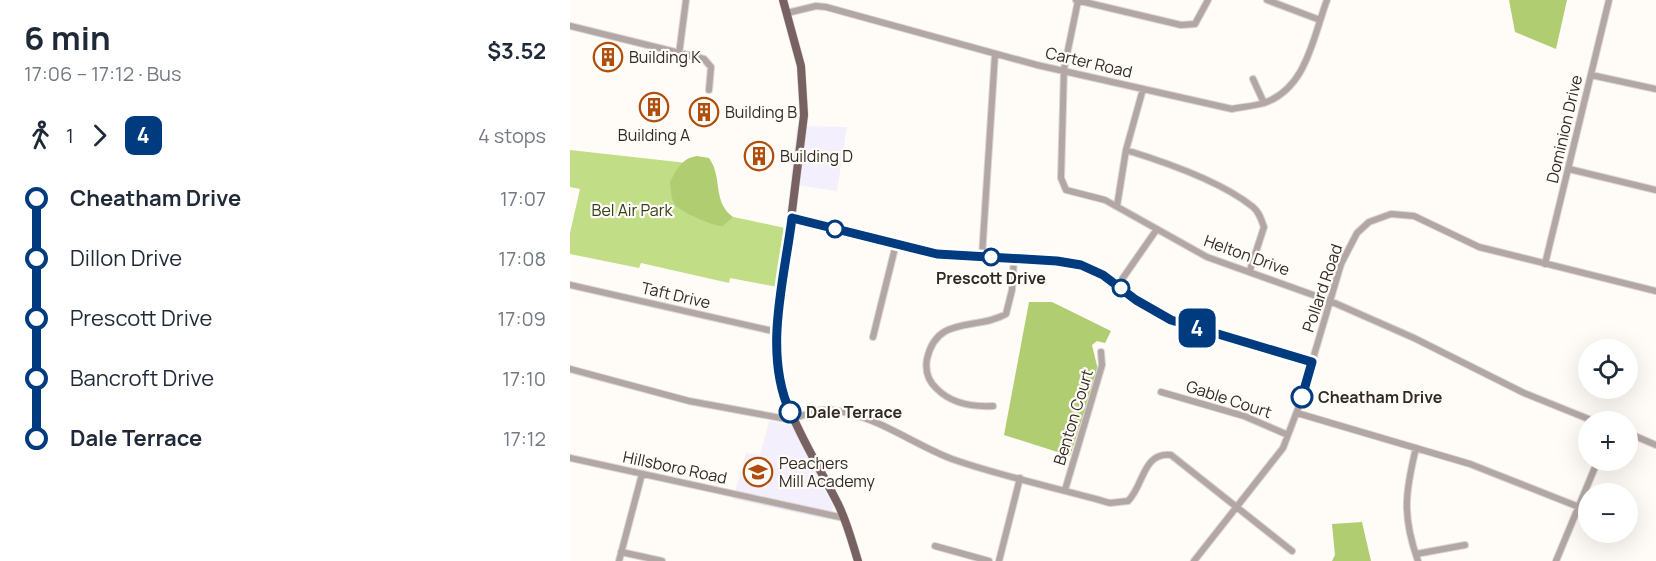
<!DOCTYPE html>
<html lang="en">
<head>
<meta charset="utf-8">
<style>
  :root { --surface:#fff; --page:#f2f2f3; --text:#1f2937; --muted:#747a83 }
  body { margin:0; font-family:Manrope,sans-serif; background:var(--page); color:var(--text); height:100vh; display:flex; flex-direction:column; font-size:22px; white-space:nowrap }
  * { box-sizing:border-box; margin:0 }
  p { font-size:20px; color:var(--muted) }
  .icon { flex:none; width:33px; height:33px; fill:none; stroke:currentColor; stroke-width:2; stroke-linecap:round; stroke-linejoin:round }
  .map { position:relative; flex:1; overflow:hidden }
  .panel { display:flex; flex-direction:column; background:var(--surface); width:570px }
  .panel>* { flex:none }
  .badge { padding:0 12px; border-radius:9px; font-size:21px; line-height:39px }
  .buttons { position:absolute; left:1008px; top:339px; display:grid; gap:12px }
  .buttons a { display:grid; place-items:center; width:60px; height:60px; border-radius:50%; background:var(--surface); box-shadow:0 6px 24px #0002; font-size:30px }
  .map>.badge { position:absolute; translate:-50% -50%; box-shadow:0 0 0 3px #fff }
  .legs { display:flex; align-items:center; gap:9px; height:66px; padding:0 24px; font-size:20px }
  .legs p { margin-inline-start:auto }
  .head { display:flex; align-items:center; justify-content:space-between; height:102px; padding:0 24px }
  h1 { font-size:33px; font-weight:700; line-height:45px }
  ul { padding:0 24px; list-style:none }
  li { display:flex; align-items:center; gap:21px; height:60px; font-size:22px }
  li i { display:grid; place-items:center; width:9px; height:100%; margin:0 8px; background:currentColor }
  li i::after { content:''; width:15px; height:15px; margin:-8px; border:4px solid; border-radius:50%; background:var(--surface) }
  li p { margin-inline-start:auto }
  li:first-child i { background:linear-gradient(#0000 50%,currentColor 0) }
  li:last-child i { background:linear-gradient(currentColor 50%,#0000 0) }
  main { display:flex; flex:1; min-height:0 }
  .map>svg:first-child { display:block }
  .commercial { fill:#f3effc }
  .green { fill:#c1dd86 }
  .forest { fill:#b1cd71 }
  .lines { fill:none; stroke-linecap:round; stroke-linejoin:round }
  .minor-casing { stroke:#dad5d1; stroke-width:8 }
  .major-casing { stroke:#dad5d1; stroke-width:9 }
  .minor { stroke:#b3a7a6; stroke-width:6 }
  .major { stroke:#776261; stroke-width:8 }
  .line-1-casing { stroke:#fff; stroke-width:14 }
  .line-1 { stroke:#003b80; stroke-width:9 }
  .stop-1-dot { fill:#fff; stroke:#003b80; stroke-width:3 }
  .labels { text-anchor:middle; stroke-width:4.5; stroke-linejoin:round; paint-order:stroke }
  .poi-label { font-size:16px; fill:#312a24; stroke:#fffbf7; text-anchor:start }
  .street-label { font-size:16px; fill:#312a24; stroke:#fffbf7 }
  .park-label { font-size:16px; fill:#333f19; stroke:#fffbf7 }
  .stop-label { font-size:16px; font-weight:bold; fill:#312a24; stroke:#fffbf7; text-anchor:start }
</style>
</head>
<body>
<main>
<section class="panel">
<div class="head"><div><h1>6 min</h1><p>17:06 – 17:12 · Bus</p></div><b>$3.52</b></div>
<div class="legs"><svg class="icon" aria-label="walk" viewBox="0 0 24 24"><circle cx="13" cy="4" r="2"/><path d="M13 8l-2 6 4 7M11 14l-3 7M7 12l3-4h3l4 4"/></svg>1<svg class="icon" aria-label="forward" viewBox="0 0 24 24"><path d="M9 5l7 7-7 7"/></svg><b class="badge" style="background:#003b80;color:#fff">4</b><p>4 stops</p></div>
<ul>
<li><i style="color:#003b80"></i><b>Cheatham Drive</b><p>17:07</p></li>
<li><i style="color:#003b80"></i><span>Dillon Drive</span><p>17:08</p></li>
<li><i style="color:#003b80"></i><span>Prescott Drive</span><p>17:09</p></li>
<li><i style="color:#003b80"></i><span>Bancroft Drive</span><p>17:10</p></li>
<li><i style="color:#003b80"></i><b>Dale Terrace</b><p>17:12</p></li>
</ul>
</section>
<div class="map">
<svg width="1086" height="561" viewBox="0 0 1086 561">
  <rect width="100%" height="100%" fill="#fffbf7"/>
  <path class="commercial" d="M227,126L277,127L267,191L220,184Z
    M199,421L232,427L253,468L246,473L263,506L260,520L163,499L176,453L190,455Z"/>
  <path class="green" d="M0,150L144,166L141,199L154,215L215,228L208,287L160,278L159,283L71,263L69,268L0,254V233L10,189L0,187Z"/>
  <path class="forest" d="M939,0H997L986,49L945,32Z
    M127,156L139,158C153,177 142,202 163,217L153,226C145,227 111,212 105,205C101,199 101,189 100,182C107,169 112,158 127,156Z
    M459,302H482L541,331L535,343L527,341L522,345L528,370L500,456L434,435Z
    M792,522L801,561H762L765,555L762,524Z"/>
  <g class="lines">
    <g class="minor-casing">
      <path id="minor" d="M506,0L611,25L625,24L638,0
        M697,0L750,20
        M508,1L494,69L491,178L496,190L535,200L637,257L760,301L844,338L954,393L1026,422
        M217,13L246,6L256,7L467,65L662,109C672,107 684,106 694,103C737,88 743,37 757,0
        M0,26L134,59L141,67L139,90
        M109,54L116,0
        M1021,75L1086,89
        M683,79L694,103
        M556,150C595,162 651,181 683,207C689,212 691,219 694,227L680,270
        M999,169L1086,190
        M547,206L556,150L573,89
        M222,218L359,253L487,261L511,265L533,275L566,300L601,320L742,362
        M412,256L425,54
        M975,264L1039,0
        M0,285L207,332
        M548,285L587,229
        M303,337L326,244
        M0,369L119,401L216,419C231,419 244,408 260,410C305,414 340,443 382,459C433,477 488,488 540,503L558,501C574,486 572,452 601,455L722,551
        M591,392L674,416L718,435
        M423,406C403,407 381,403 367,389C358,381 355,370 357,359C367,314 407,331 436,314L442,290L444,259
        M727,413L900,464L1009,507
        M1058,433L1086,445
        M846,448C835,493 832,516 848,561
        M0,458L274,518
        M495,490L532,365L531,352
        M365,546L419,561
        M51,552L92,561
        M846,554L895,545
        M49,561L72,474
        M429,561L450,478
        M624,561L713,448L729,406L771,264L787,233L799,222L821,214L844,216L909,247L1086,291
        M986,561L1028,460"/>
    </g>
    <g class="major-casing">
      <path id="major" d="M213,0L231,66L234,115L207,332C201,397 240,448 268,504C277,522 282,542 288,561"/>
    </g>
    <use href="#minor" class="minor"/>
    <use href="#major" class="major"/>
  </g>
  <g class="lines">
    <g class="line-1-casing">
      <path id="line-1" d="M220,412C193,352 214,281 222,218L367,254L487,261L511,265L533,275L566,300L601,320L742,362L732,397"/>
    </g>
    <use href="#line-1" class="line-1"/>
  </g>
  <defs>
    <g id="building-ring" transform="scale(1.5)"><circle r="9.5" fill="#fffbf7" stroke="#af4e0c" stroke-width="1.5"/><path d="M-4-6H4V6H1V3H-1V6H-4ZM-2.5-4.3h1.7v1.8h-1.7ZM.8-4.3h1.7v1.8H.8ZM-2.5-1h1.7V.8h-1.7ZM.8-1h1.7V.8H.8Z" fill="#af4e0c"/></g>
    <g id="school-ring" transform="scale(1.5)"><circle r="9.5" fill="#fffbf7" stroke="#af4e0c" stroke-width="1.5"/><path d="M0-5L7-2L0 1L-7-2ZM-4 1L0 2.5L4 1V4Q0 6-4 4Z" fill="#af4e0c"/></g>
  </defs>
  <g fill-rule="evenodd">
    <use href="#building-ring" x="38" y="57"/>
    <use href="#building-ring" x="84" y="107"/>
    <use href="#building-ring" x="134" y="112"/>
    <use href="#building-ring" x="189" y="156"/>
    <use href="#school-ring" x="188" y="472"/>
  </g>
  <g class="stop-1-dot">
    <circle cx="265" cy="229" r="8"/>
    <circle cx="421" cy="257" r="8"/>
    <circle cx="551" cy="288" r="8"/>
    <circle cx="732" cy="397" r="10"/>
    <circle cx="220" cy="412" r="10"/>
  </g>
  <g class="labels">
    <g class="poi-label">
      <text x="59" y="63">Building K</text>
      <text x="155" y="118">Building B</text>
      <text x="84" y="141" text-anchor="middle">Building A</text>
      <text x="210" y="162">Building D</text>
      <text x="209" y="469">Peachers<tspan x="209" dy="18">Mill Academy</tspan></text>
    </g>
    <g class="street-label">
      <text transform="translate(519 62) rotate(13)" y="6">Carter Road</text>
      <text transform="translate(994 129) rotate(-77)" y="6">Dominion Drive</text>
      <text transform="translate(677 255) rotate(20)" y="6">Helton Drive</text>
      <text transform="translate(752 288) rotate(-71)" y="6">Pollard Road</text>
      <text transform="translate(106 295) rotate(13)" y="6">Taft Drive</text>
      <text transform="translate(659 399) rotate(18)" y="6">Gable Court</text>
      <text transform="translate(503 417) rotate(-73)" y="6">Benton Court</text>
      <text transform="translate(105 467) rotate(12)" y="6">Hillsboro Road</text>
    </g>
    <g class="park-label">
      <text x="62" y="216">Bel Air Park</text>
    </g>
    <g class="stop-label">
      <text x="421" y="284" text-anchor="middle">Prescott Drive</text>
      <text x="748" y="403">Cheatham Drive</text>
      <text x="236" y="418">Dale Terrace</text>
    </g>
  </g>
</svg>
<div class="buttons">
<a><svg class="icon" aria-label="locate" viewBox="0 0 24 24"><circle cx="12" cy="12" r="6"/><path d="M12 2v4M12 18v4M2 12h4M18 12h4"/></svg></a>
<a>+</a>
<a>−</a>
</div>
<b class="badge" style="left:627px;top:328px;background:#003b80;color:#fff">4</b>
</div>
</main>
</body>
</html>
